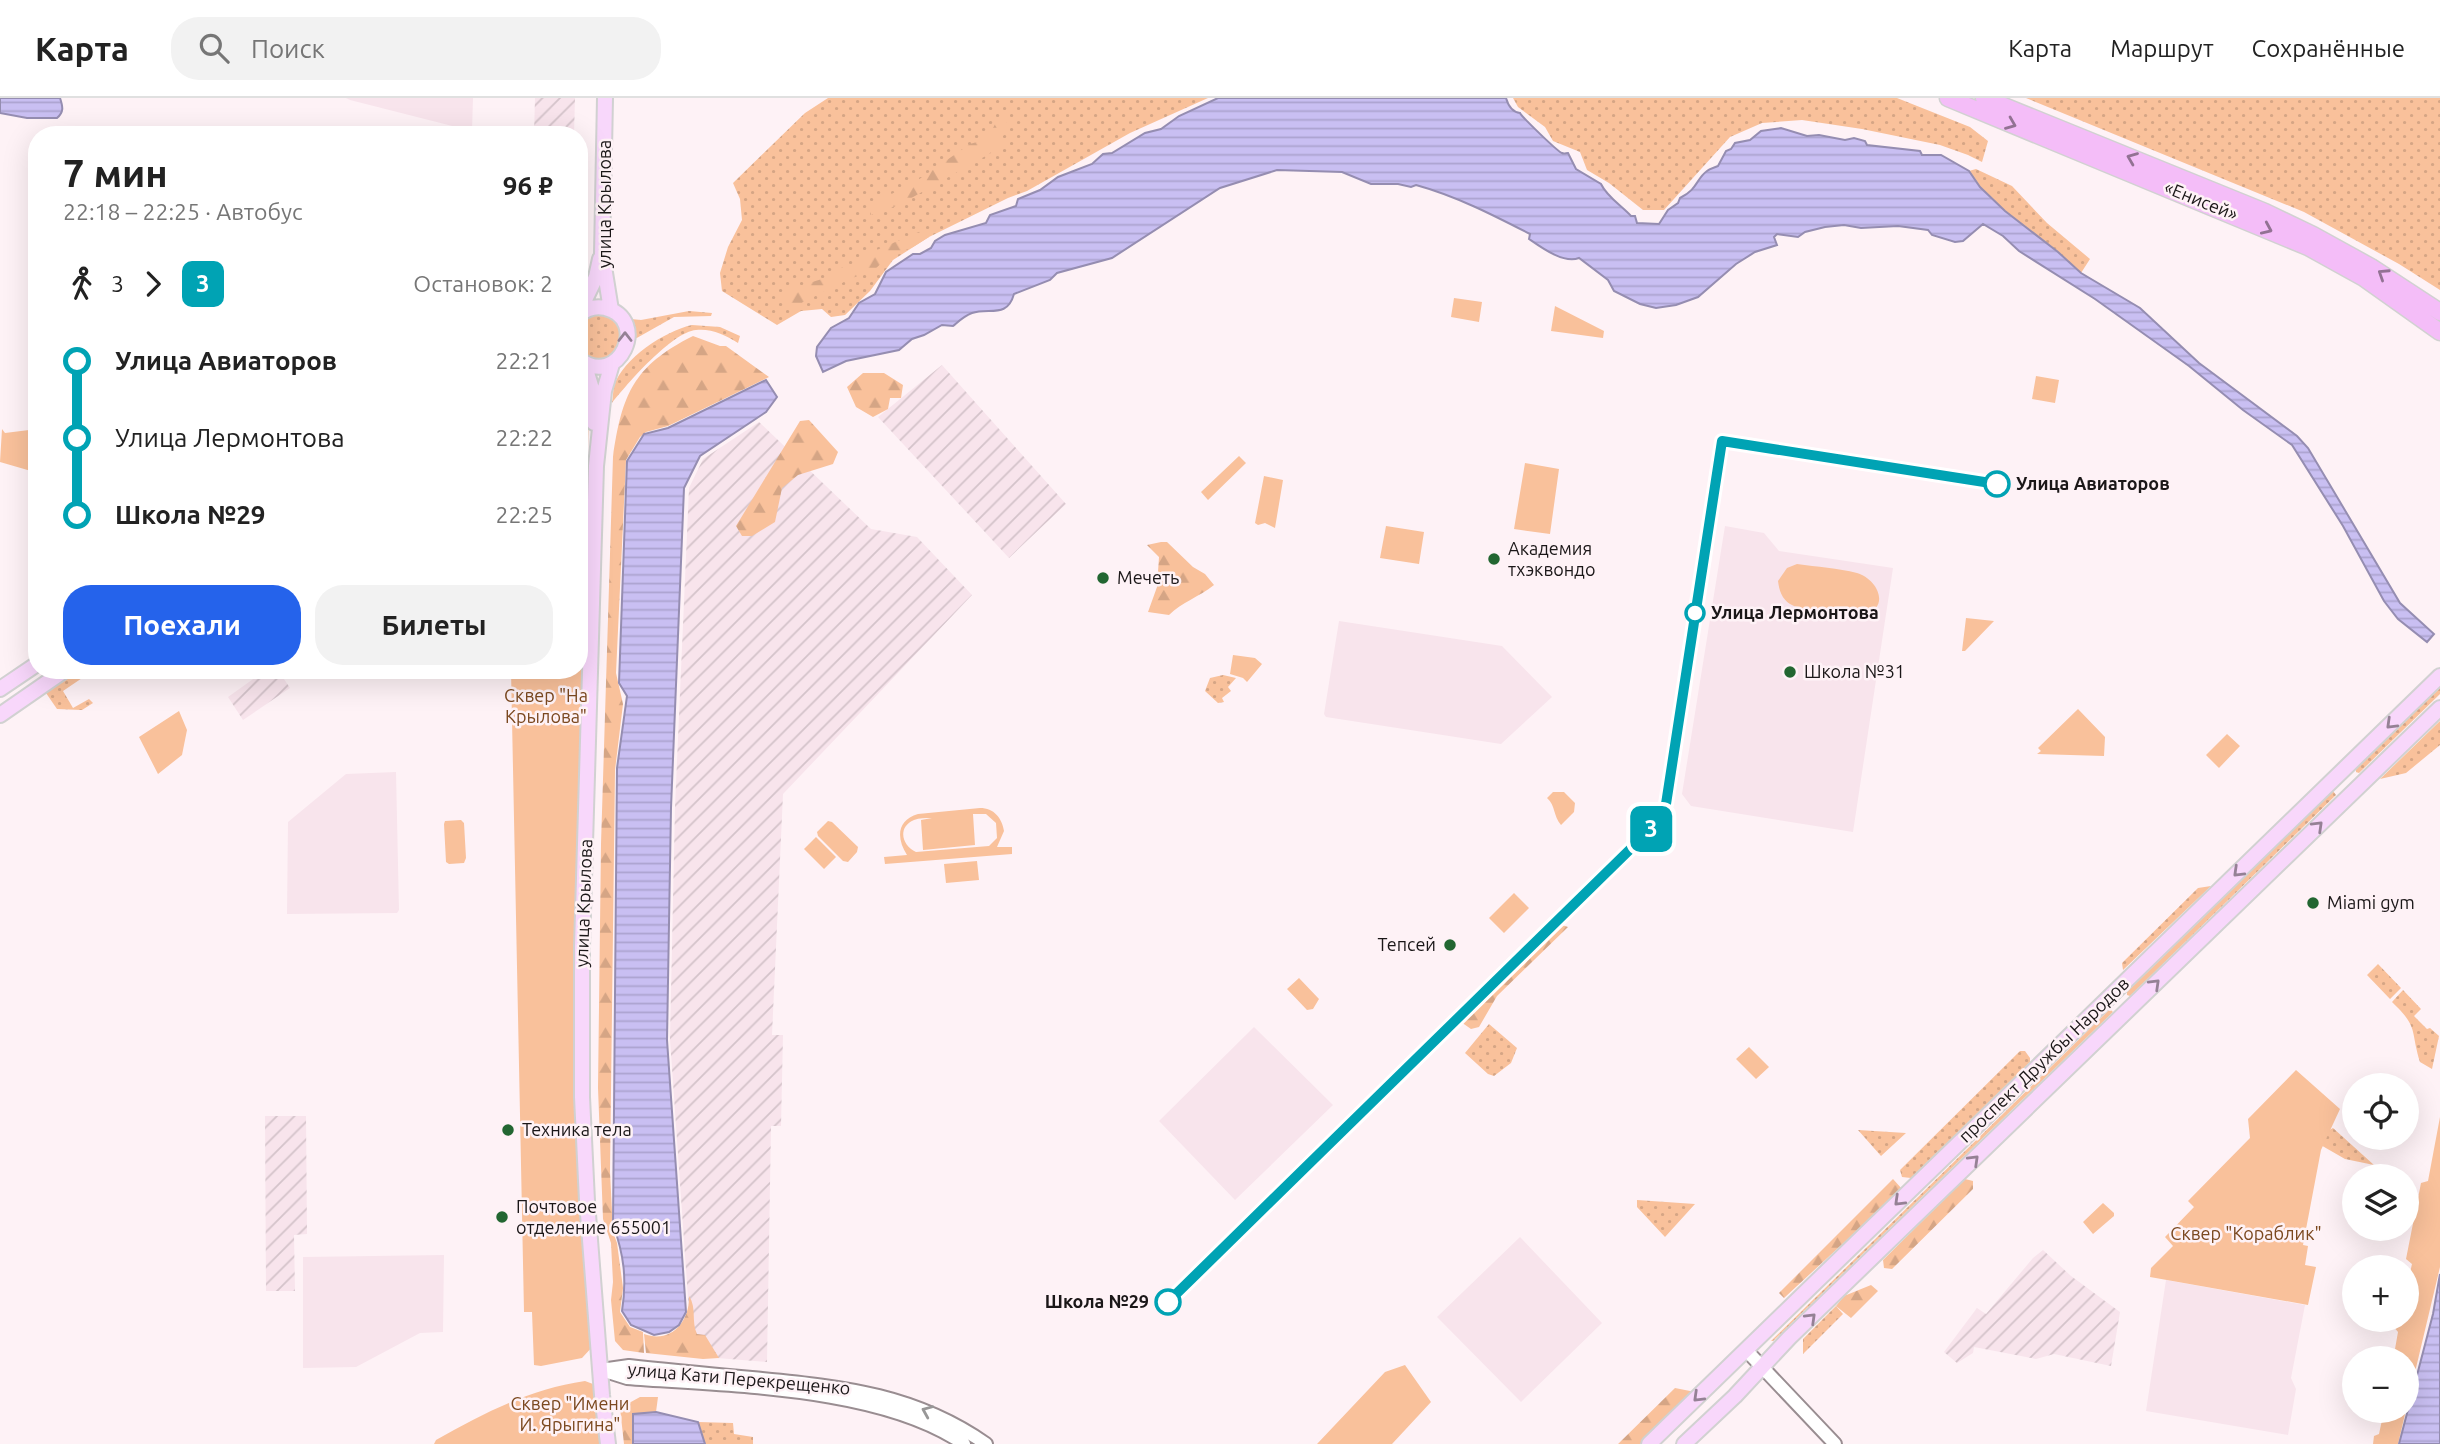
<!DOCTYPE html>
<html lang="ru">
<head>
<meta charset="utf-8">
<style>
  :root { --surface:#fff; --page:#f2f2f2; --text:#222; --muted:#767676; --line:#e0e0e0; --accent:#2563eb }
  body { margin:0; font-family:Ubuntu,sans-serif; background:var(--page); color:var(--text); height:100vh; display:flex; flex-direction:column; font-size:26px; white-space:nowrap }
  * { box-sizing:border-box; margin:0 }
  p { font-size:23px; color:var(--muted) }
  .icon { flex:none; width:38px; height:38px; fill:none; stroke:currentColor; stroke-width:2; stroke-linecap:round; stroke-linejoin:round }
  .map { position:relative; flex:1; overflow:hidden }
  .side { position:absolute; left:28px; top:28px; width:560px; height:553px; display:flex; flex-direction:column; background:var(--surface); border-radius:28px; box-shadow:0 7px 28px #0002 }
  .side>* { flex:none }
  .badge { padding:0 14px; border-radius:10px; font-size:24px; line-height:46px }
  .buttons { position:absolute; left:2342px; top:975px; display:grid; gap:14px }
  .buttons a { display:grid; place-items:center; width:77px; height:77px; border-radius:50%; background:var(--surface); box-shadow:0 7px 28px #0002; font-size:35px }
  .map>.badge { position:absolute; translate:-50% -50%; box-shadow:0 0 0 4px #fff }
  .legs { display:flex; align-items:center; gap:10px; height:77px; padding:0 35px; font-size:23px }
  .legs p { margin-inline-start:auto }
  .headline { display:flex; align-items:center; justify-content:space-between; height:119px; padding:0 35px }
  h1 { font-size:38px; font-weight:700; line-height:52px }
  .primary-button { display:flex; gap:14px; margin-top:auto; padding:14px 35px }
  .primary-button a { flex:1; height:80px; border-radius:28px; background:var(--accent); color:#fff; font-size:28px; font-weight:700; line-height:80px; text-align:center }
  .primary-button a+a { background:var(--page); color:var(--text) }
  ul { padding:0 35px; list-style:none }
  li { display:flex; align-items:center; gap:24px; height:77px; font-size:26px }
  li i { display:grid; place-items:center; width:10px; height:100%; margin:0 9px; background:currentColor }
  li i::after { content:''; width:18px; height:18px; margin:-9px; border:5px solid; border-radius:50%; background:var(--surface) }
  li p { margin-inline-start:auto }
  li:first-child i { background:linear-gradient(#0000 50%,currentColor 0) }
  li:last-child i { background:linear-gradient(currentColor 50%,#0000 0) }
  header { display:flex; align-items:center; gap:42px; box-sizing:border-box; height:98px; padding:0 35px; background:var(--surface); border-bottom:2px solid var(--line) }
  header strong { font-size:33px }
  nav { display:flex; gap:38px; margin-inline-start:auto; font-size:24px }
  .search { width:490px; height:63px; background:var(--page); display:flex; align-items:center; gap:18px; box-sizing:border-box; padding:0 24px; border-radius:28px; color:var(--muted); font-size:26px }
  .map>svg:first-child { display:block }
  .built { fill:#f8e4ec }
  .industrial { fill:url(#industrial-furrows) }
  .grass { fill:url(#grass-dots) }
  .forest { fill:url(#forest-firs) }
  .park { fill:#f9c19b; fill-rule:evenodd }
  .water { fill:url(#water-rules); stroke:#958db1; stroke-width:2 }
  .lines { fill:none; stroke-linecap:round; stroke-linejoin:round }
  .secondary-casing { stroke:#998d91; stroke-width:16 }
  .primary-casing { stroke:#d1d1d1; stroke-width:18 }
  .highway-casing { stroke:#d1d1d1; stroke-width:19 }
  .secondary { stroke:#fff; stroke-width:12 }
  .primary { stroke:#f8d7fb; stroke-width:14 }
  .highway { stroke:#f4bdf8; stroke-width:16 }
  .oneway { stroke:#927293 }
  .oneway2 { stroke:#958195 }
  .oneway3 { stroke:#989797 }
  .line-1-casing { stroke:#fff; stroke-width:16 }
  .line-1 { stroke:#00a3b4; stroke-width:10 }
  .stop-1-dot { fill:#fff; stroke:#00a3b4; stroke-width:3.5 }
  .poi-dot { fill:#226631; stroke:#fef2f6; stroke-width:2.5 }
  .labels { text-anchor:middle; stroke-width:5; stroke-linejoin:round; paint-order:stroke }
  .street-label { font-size:18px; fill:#1b1718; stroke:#fef2f6 }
  .stop-label { font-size:18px; font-weight:bold; fill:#1b1718; stroke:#fef2f6; text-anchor:start }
  .poi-label { font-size:18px; fill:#1b1718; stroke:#fef2f6; text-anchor:start }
  .park-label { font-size:18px; fill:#7b481f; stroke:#fef2f6 }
</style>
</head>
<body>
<header>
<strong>Карта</strong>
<div class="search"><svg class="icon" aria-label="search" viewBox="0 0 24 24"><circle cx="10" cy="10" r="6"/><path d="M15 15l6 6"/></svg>Поиск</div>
<nav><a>Карта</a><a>Маршрут</a><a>Сохранённые</a></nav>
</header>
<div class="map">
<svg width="2440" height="1346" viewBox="0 0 2440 1346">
  <defs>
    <pattern id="industrial-furrows" width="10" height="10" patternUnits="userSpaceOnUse" patternTransform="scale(1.75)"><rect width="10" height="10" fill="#f8e4ec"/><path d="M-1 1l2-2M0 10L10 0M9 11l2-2" fill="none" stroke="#d4c3ca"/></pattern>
    <pattern id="grass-dots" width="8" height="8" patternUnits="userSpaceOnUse" patternTransform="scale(1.75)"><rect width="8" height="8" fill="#f9c19b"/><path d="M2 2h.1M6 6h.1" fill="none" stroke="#d5a585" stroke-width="1.8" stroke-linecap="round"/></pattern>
    <pattern id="forest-firs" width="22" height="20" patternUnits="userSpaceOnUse" patternTransform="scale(1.75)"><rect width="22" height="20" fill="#f9c19b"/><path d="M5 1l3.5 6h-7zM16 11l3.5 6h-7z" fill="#d5a585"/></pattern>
    <pattern id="water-rules" width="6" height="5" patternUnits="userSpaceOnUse" patternTransform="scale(1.75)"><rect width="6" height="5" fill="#c9bff2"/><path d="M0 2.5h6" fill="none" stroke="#aca3cf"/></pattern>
  </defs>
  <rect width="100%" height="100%" fill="#fef2f6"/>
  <path class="built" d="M346,0H473L472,33L350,2Z
    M1725,428L1764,435L1779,453L1893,470L1853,734L1691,708L1682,696Z
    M1339,523L1502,548L1552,599L1501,646L1326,619L1324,616Z
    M396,674L399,812L397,815L287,816L288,724L346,676Z
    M1254,929L1333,1007L1235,1102L1159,1023Z
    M1520,1139L1602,1225L1521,1304L1437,1219Z
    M444,1157L443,1234L420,1235L356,1269L303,1270V1159Z
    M2166,1182L2305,1207L2291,1280L2296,1291L2288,1337L2146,1313Z"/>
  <path class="industrial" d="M535,0H575L574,37H534Z
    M942,267L1066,406L1009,460L878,319Z
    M759,324L871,431L917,439L972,497L783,696L772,937H783L781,1028H771L767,1264L692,1258L670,941L675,709L689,390L703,361Z
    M266,572H278L290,590L243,622L228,599Z
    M265,1018H306L307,1136L294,1137L295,1193H266Z
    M2043,1152L2071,1178L2120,1214L2111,1268L2054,1256L2036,1261L1974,1249L1973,1255L1957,1265L1944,1254L1977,1210L1986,1216L2033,1160Z"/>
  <path class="grass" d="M828,0H1208L1130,35L1027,93L1008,100L929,139L893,162L870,193L845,217L831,219L822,211L801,213L777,227L722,193L720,175L728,149L742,122L740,101L733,85L805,15Z
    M1513,0H1897L1970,29L1988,43L1982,64L1968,57L1940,47L1862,31L1802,22L1762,25L1730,39L1664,112H1643L1609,85L1587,72L1580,54L1553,43L1545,29L1518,9Z
    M2026,0H2440V192L2399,166L2304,114Z
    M1976,71L2012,88L2047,125L2090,161L2081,175L2058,154L2005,113L1980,89L1969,73Z
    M689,213L712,215L711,218L674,219L635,241L634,229L631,221L641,222Z
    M577 239a22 22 0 1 1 44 0a22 22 0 1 1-44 0Z
    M692,227L720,229L740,238L738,245C726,237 710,230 696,232C672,234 627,286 612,305C613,299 613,293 614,288C623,260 665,233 692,227Z
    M81,572H100L96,577L91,574L63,593L73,610L89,601L93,605L82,612L57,611L46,595Z
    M1223,577L1236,580L1228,589L1231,593L1222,600L1224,604L1218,605L1205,593L1210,580Z
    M2440,590V596L2359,675L2356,674V671Z
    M2440,623V647L2406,675L2380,681Z
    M2333,693L2336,697L2130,898L2127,897V894Z
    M2211,788L2123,872L2122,865L2198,790Z
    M2378,866L2401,890L2390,901L2367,877Z
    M2403,892L2421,911L2414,918L2427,931L2430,930L2439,938L2432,971L2420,964C2410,931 2419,930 2392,904Z
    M2110,911L2113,914L1773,1243H1771Z
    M1489,926L1517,950L1511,965L1494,978L1488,976L1465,955Z
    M2020,953H2025L2030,960V964L1911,1080L1902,1079L1900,1072Z
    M2333,1030L2374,1067L2345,1061L2312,1042Z
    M1858,1032L1906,1035L1881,1058Z
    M1637,1102L1695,1106L1665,1139L1637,1109Z
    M1836,1208L1843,1216L1803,1256V1241Z
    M698,1324L733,1325L734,1336L753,1339V1346H705Z"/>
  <path class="forest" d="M1006,18L1007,28L998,51L899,107L871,117L869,108L918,82L970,46L987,41L999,19Z
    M921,133L929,139L913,149L888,159L873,173L852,180L803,204L797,209L787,211L783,200L784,193L825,180L846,167L860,165L872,154Z
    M693,238L720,248H726L769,279L668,328L646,334L640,339L626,362L616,575L623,606L615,672L610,1074L613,1134L617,1145L623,1190L620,1214L630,1229L643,1234L644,1255L623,1252L615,1243L611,1202L613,1184L611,1145L603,1121L598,990L601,746L613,359C622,297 633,268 693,238Z
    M863,275H884L903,287L901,300H890L888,311L873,319L856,309L847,289Z
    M809,322L838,354L833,366L798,377L782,390L775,424L752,438H742L736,428L800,323Z
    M1161,444H1167L1193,469L1205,476L1214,487C1199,499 1182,504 1169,517L1148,514L1157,489L1159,459L1147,447Z
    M1562,827L1568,829L1497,898L1479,929L1471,931L1461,924Z
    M1893,1081L1902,1091L1784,1200L1779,1195Z
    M1965,1081L1973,1083V1091L1892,1171L1884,1170L1883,1162Z
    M1871,1187L1878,1193L1851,1220L1836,1208L1844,1198Z
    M689,1198C697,1210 691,1223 697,1236L705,1237L719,1260L703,1261L646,1255L644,1236C671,1246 690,1223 689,1198Z
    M1675,1290L1695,1294L1641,1346H1618Z
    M640,1299H658L656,1314L634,1316L633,1346H624L620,1310Z"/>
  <path class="park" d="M1454,200L1482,204L1479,224L1451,219Z
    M1555,208L1604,233L1603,240L1551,233Z
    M2036,278L2059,282L2055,305L2032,301Z
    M579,284L586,291L589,301L582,651L574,841L576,992L594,1247L582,1260L541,1268L534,1267L532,1214H524L511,572H579Z
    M2,331L5,335L37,331V382L30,379L31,373L0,364Z
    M1239,358L1246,365L1208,402L1201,394Z
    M1525,365L1559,371L1550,436L1514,431Z
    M1264,378L1283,382L1275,430L1265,425L1258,427L1255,425Z
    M1386,428L1424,434L1419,466L1380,460Z
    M1797,466C1817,469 1838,470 1857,475C1877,481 1891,508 1865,517C1852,521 1801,513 1790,506C1782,501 1779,492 1778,483L1787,470Z
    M1966,520L1994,523L1965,553H1962Z
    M1233,557L1255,560L1262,566L1247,584L1243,580L1230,576Z
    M2078,611L2105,639L2104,658L2037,656L2041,653L2038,650Z
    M179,613L187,632L182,657L158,676L139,639Z
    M2227,636L2240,648L2219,670L2206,657Z
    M1553,694H1564L1575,705L1574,714L1561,727C1553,718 1556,708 1547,700Z
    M980,710C994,710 1002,720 1004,733L997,749H1012V756L885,766L884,759L907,757C896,740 897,722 918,716ZM973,716H986L996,725L997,740L989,748L916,754C902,748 897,729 914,722C919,720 926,720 932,720L921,722L923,752L975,747Z
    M461,722L464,725L466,760L464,765L449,766L446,764L444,726L445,723Z
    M828,723L832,724L858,749L857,754L848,764L843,763L818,738L817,734Z
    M816,739L836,759L824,771L804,751Z
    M977,763L979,782L946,785L944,766Z
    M1514,795L1529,810L1504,835L1489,820Z
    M1299,880L1319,901L1313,911L1307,912L1287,891Z
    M1749,949L1769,969L1756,981L1736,961Z
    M2296,972L2340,1011L2321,1052L2303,1147L2308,1148L2305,1167L2316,1169L2308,1207L2150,1179L2151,1170L2173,1148L2165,1139L2194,1109L2188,1103L2250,1040L2248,1021Z
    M2440,1019V1169L2406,1312V1260H2388L2389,1254L2395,1251L2398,1234L2393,1228L2395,1222H2406V1192L2412,1166L2406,1161L2421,1085L2428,1083Z
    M2103,1105L2114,1115V1118L2093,1136L2083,1124Z
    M1405,1267L1431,1304L1392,1346H1317L1385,1274Z
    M585,1283L593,1286L597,1293L603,1346H434L436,1342C484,1315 530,1291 585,1283Z
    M2406,1312L2398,1346H2373L2374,1338L2379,1336L2382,1322L2378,1318V1313Z"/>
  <path class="water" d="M0,0H60C63,9 64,14 57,20H27L0,15Z
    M1218,0H1506C1508,7 1512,14 1520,15C1522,19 1558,54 1562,55C1564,56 1566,55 1568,55L1576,71L1601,86C1607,99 1622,108 1631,118H1635L1637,125L1659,126L1668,112L1678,105L1680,100C1698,91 1696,81 1707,73C1710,70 1714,70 1718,68L1726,53L1731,51L1735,45L1750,42L1761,33L1781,30L1807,38L1819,37L1845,42L1854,40L1865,43L1867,47L1920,53L1922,57H1941L1969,73L1980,89L2005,113L2058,154L2081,175L2140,210L2199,265L2297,338L2308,350L2400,505L2434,536L2427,544L2398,521L2384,503L2343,428L2292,347L2243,312L2189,268L2095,201L2019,153L2003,138L1983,126L1963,143L1955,144L1932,137L1928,132L1898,128L1861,130L1844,127L1825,129L1805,134L1798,139L1777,136L1774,139L1777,147L1755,154L1736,166L1698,199L1676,207L1656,210L1640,206L1614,193L1608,182L1579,160C1564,166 1542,150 1529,141L1530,136C1493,117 1456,98 1416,87L1411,89L1398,86H1371L1342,74L1277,72L1220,90L1112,160L1057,175L1050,182L1014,196C1007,221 989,209 972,215C964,218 959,223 953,228L942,227L924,237L912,241L899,252L846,263L823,274L816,258L817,249L831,230L849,220L859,205L875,196L886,174L913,156H920L931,150L935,143L945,137L986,125L990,117L1016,108L1018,101L1040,92L1058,79L1092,66L1103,56L1112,55L1145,35L1161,31L1179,18Z
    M766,282L777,299L766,314L700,358L684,390L671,710L667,942L686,1214L679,1227L669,1234L654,1237L631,1227L622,1213C627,1181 624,1157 613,1126L617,670L627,598L619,585L627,363L644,336L668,330Z
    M2440,1176V1346H2399L2433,1216Z
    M656,1314L698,1324L705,1346H633V1316Z"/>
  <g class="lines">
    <g class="secondary-casing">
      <path id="secondary" d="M1746,1252L1835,1346
        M601,1272L629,1268C673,1273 718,1277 762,1281C845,1289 916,1297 986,1346
        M605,1273L627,1280C727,1288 880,1288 964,1346"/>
    </g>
    <g class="primary-casing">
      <path id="primary" d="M605,0L602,156L611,212
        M579,214L596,179L600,161
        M579,217C587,210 596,208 605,210C651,221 619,292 579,261
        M584,265L592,291L594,325
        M0,591L37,566
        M0,617L65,572
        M608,1346L602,1297L587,1103L582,999V849L596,368L604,293L612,266
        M1649,1346L2440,578
        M1684,1346L1735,1298L1789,1240L2440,610"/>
    </g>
    <g class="highway-casing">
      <path id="highway" d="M1948,0L2308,149L2364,180L2440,234
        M1984,0L2265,114L2313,137L2371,169L2440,214"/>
    </g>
    <use href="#secondary" class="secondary"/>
    <use href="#primary" class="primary"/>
    <use href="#highway" class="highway"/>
  </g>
  <defs><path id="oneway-chevron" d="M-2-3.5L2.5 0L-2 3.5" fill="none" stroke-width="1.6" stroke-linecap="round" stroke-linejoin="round" transform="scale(1.75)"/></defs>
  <g class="oneway">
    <use href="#oneway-chevron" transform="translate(2011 26) rotate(22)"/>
    <use href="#oneway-chevron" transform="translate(2132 60) rotate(-158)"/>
    <use href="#oneway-chevron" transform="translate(2267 131) rotate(24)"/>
    <use href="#oneway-chevron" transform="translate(2383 176) rotate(-147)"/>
  </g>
  <g class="oneway2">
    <use href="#oneway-chevron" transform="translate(625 239) rotate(-90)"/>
    <use href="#oneway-chevron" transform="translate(2391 626) rotate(136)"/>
    <use href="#oneway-chevron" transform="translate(2318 728) rotate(-44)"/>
    <use href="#oneway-chevron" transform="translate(2238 774) rotate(136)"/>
    <use href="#oneway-chevron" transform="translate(2155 886) rotate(-44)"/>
    <use href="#oneway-chevron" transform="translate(1974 1062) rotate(-44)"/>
    <use href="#oneway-chevron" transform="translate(1899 1103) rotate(136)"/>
    <use href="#oneway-chevron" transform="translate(1811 1220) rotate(-44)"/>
    <use href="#oneway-chevron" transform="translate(1698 1299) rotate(136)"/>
  </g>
  <use class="oneway3" href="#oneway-chevron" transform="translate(927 1313) rotate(-157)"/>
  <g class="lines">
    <g class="line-1-casing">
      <path id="line-1" d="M1168,1204L1658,724L1666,706L1722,343L1997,386"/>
    </g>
    <use href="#line-1" class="line-1"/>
  </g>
  <g class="stop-1-dot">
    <circle cx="1997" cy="386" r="12"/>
    <circle cx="1695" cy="515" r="9"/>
    <circle cx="1168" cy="1204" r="12"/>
  </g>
  <g class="poi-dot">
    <circle cx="1494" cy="461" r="7"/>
    <circle cx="1103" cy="480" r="7"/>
    <circle cx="1790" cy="574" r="7"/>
    <circle cx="2313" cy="805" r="7"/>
    <circle cx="1450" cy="847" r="7"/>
    <circle cx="508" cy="1032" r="7"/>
    <circle cx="502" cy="1119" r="7"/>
  </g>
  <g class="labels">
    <g class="street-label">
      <text transform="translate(2201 103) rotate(22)" y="6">«Енисей»</text>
      <text transform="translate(605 106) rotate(-90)" y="6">улица Крылова</text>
      <text transform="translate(584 805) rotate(-88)" y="6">улица Крылова</text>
      <text transform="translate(2044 962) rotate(-44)" y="6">проспект Дружбы Народов</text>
      <text transform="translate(739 1281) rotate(5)" y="6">улица Кати Перекрещенко</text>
    </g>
    <g class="stop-label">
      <text x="2016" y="392">Улица Авиаторов</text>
      <text x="1711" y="521">Улица Лермонтова</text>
      <text x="1149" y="1210" text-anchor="end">Школа №29</text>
    </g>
    <g class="poi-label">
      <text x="1508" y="457">Академия<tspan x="1508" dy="21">тхэквондо</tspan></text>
      <text x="1117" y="486">Мечеть</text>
      <text x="1804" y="580">Школа №31</text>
      <text x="2327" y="811">Miami gym</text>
      <text x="1436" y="853" text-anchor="end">Тепсей</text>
      <text x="522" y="1038">Техника тела</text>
      <text x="516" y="1115">Почтовое<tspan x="516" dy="21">отделение 655001</tspan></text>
    </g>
    <g class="park-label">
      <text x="546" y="604">Сквер "На<tspan x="546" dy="21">Крылова"</tspan></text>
      <text x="2246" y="1142">Сквер "Кораблик"</text>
      <text x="570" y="1312">Сквер "Имени<tspan x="570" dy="21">И. Ярыгина"</tspan></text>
    </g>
  </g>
</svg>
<div class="buttons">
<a><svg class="icon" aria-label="locate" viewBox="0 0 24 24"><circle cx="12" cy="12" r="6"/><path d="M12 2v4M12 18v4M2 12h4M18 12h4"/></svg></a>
<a><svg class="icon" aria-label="layers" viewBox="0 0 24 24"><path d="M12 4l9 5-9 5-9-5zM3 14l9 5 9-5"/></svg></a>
<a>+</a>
<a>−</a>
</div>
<b class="badge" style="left:1651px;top:731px;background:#00a3b4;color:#fff">3</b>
<section class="side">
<div class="headline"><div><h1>7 мин</h1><p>22:18 – 22:25 · Автобус</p></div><b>96 ₽</b></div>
<div class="legs"><svg class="icon" aria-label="walk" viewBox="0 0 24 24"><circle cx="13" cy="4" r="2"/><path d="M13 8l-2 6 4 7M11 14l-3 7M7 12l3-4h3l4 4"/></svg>3<svg class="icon" aria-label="forward" viewBox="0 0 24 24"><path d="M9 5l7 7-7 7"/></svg><b class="badge" style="background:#00a3b4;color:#fff">3</b><p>Остановок: 2</p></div>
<ul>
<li><i style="color:#00a3b4"></i><b>Улица Авиаторов</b><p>22:21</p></li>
<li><i style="color:#00a3b4"></i><span>Улица Лермонтова</span><p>22:22</p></li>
<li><i style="color:#00a3b4"></i><b>Школа №29</b><p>22:25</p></li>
</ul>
<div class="primary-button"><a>Поехали</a><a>Билеты</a></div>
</section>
</div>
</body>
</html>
